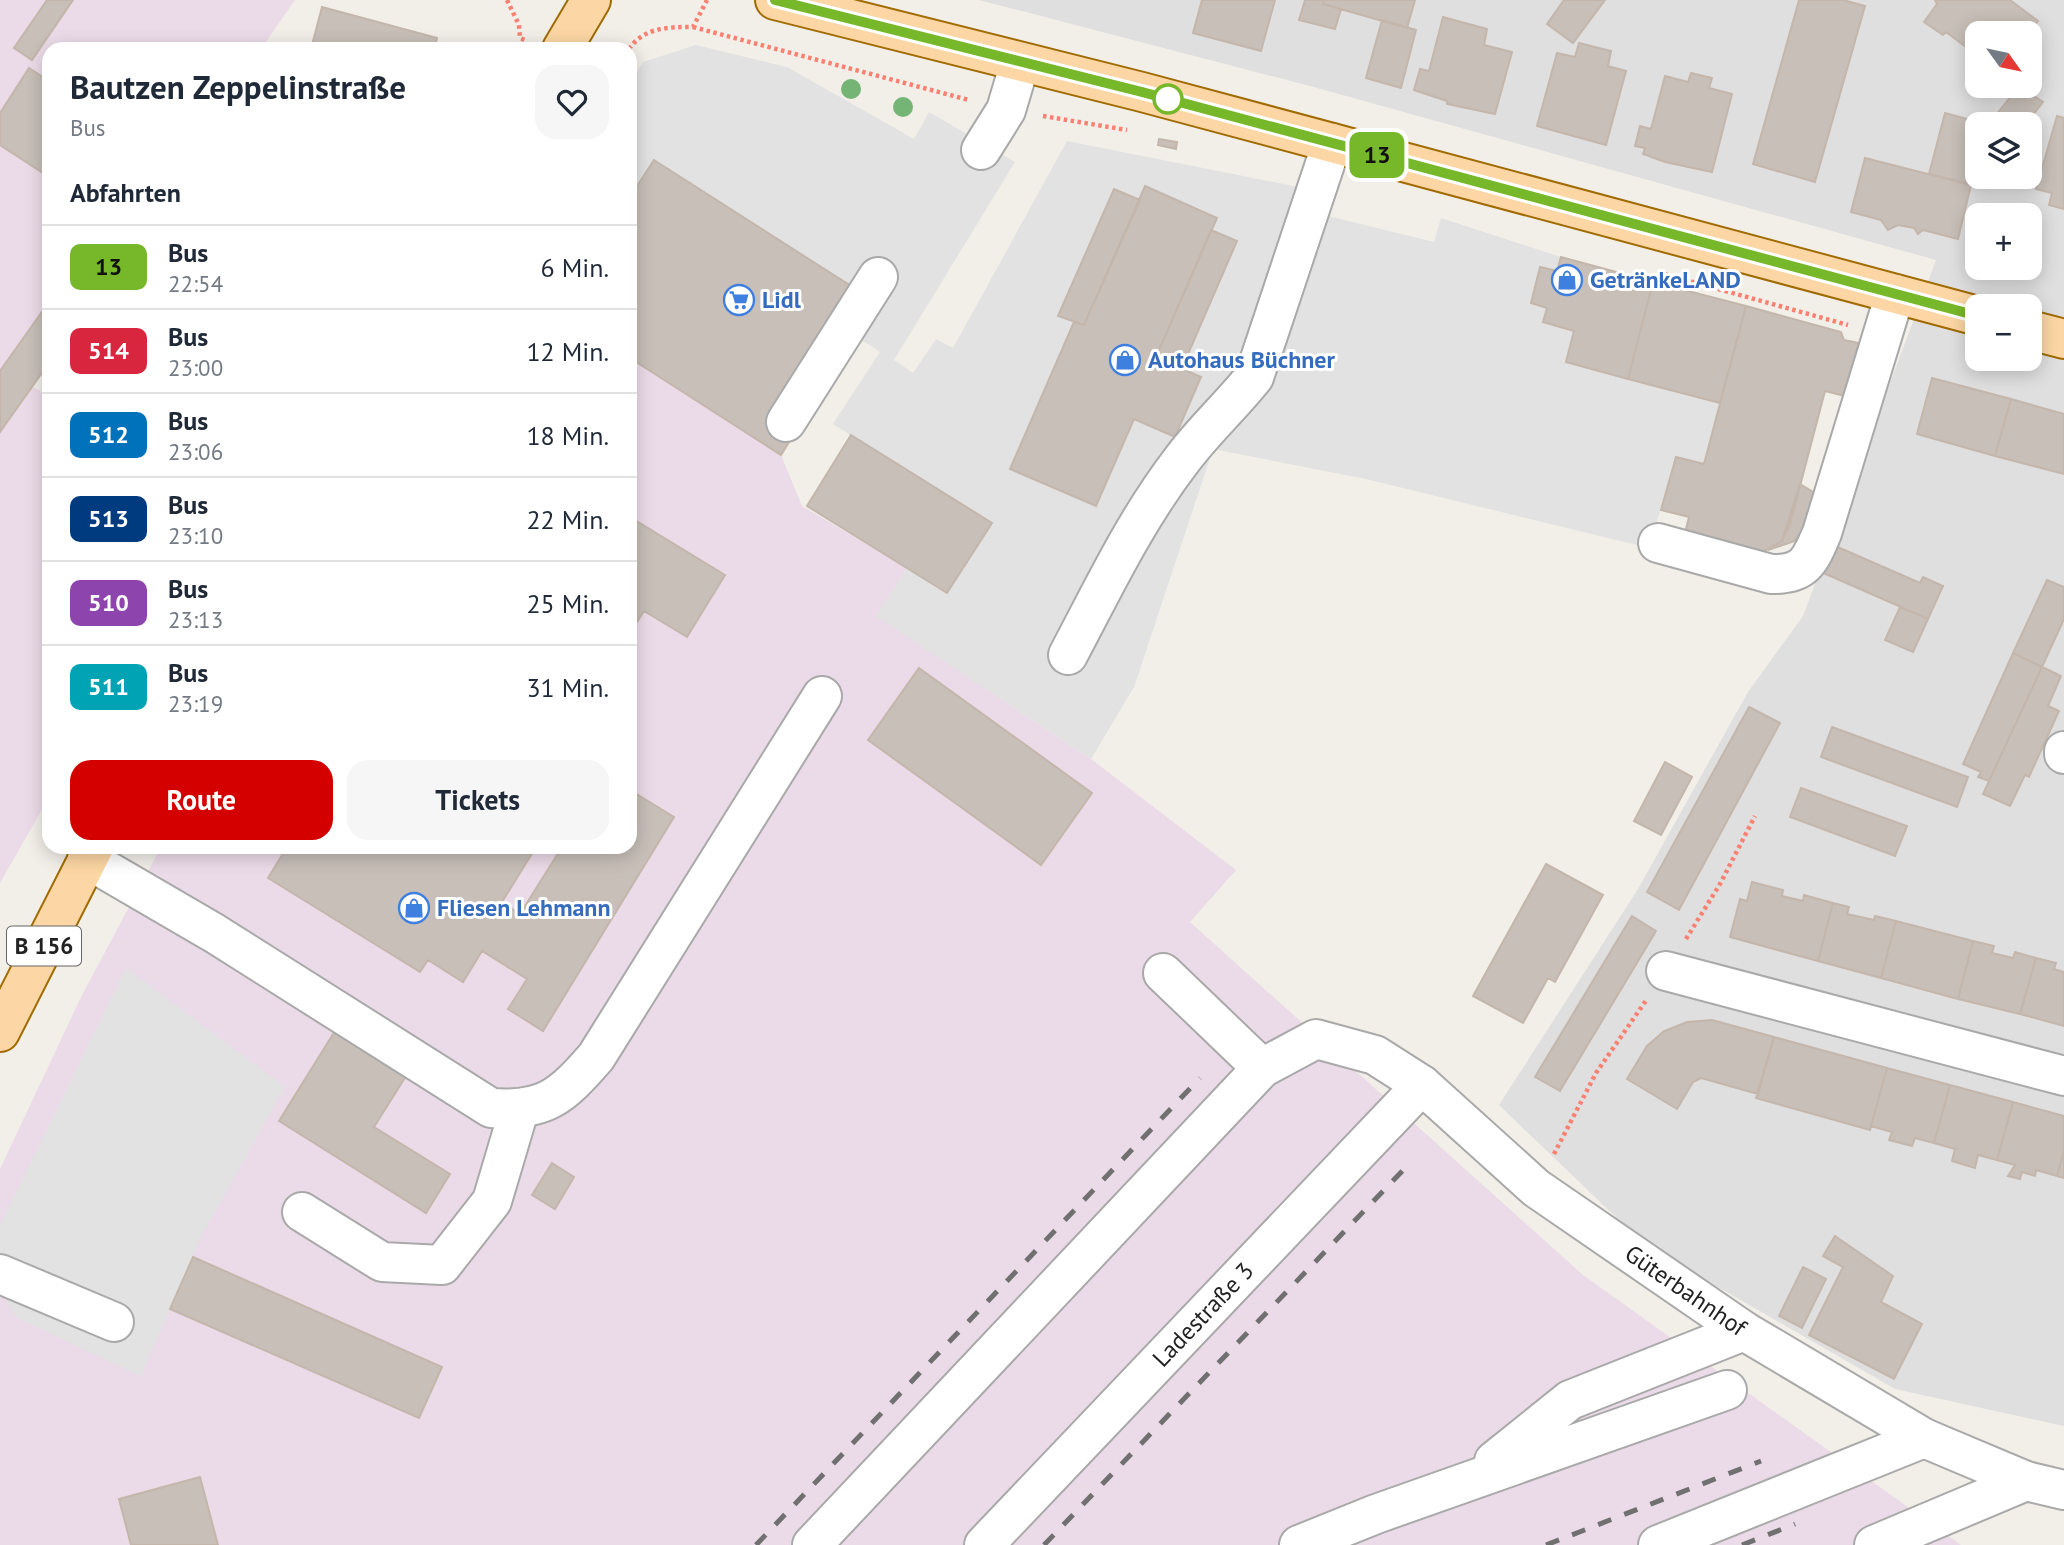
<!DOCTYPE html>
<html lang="de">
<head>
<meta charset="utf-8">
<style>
  :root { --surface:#fff; --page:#f6f6f7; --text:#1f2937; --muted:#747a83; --line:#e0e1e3; --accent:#d40000 }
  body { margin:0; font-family:"PT Sans",sans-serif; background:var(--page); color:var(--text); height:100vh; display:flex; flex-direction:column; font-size:26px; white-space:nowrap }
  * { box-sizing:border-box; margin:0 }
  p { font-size:23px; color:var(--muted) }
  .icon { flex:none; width:38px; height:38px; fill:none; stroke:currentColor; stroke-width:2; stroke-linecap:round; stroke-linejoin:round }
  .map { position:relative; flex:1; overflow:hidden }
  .drawer { position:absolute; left:42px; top:42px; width:595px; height:812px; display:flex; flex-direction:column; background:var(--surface); border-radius:21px; box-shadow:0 4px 18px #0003 }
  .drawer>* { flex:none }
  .badge { padding:0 14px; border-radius:10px; font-size:24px; line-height:46px }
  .needle { width:46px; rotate:123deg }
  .tools { position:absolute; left:1965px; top:21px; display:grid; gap:14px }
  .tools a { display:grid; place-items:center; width:77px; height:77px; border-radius:14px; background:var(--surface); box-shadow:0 4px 18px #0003; font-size:35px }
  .map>.badge { position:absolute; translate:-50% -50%; box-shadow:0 0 0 4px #fff }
  h2 { padding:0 28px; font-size:26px; line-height:63px }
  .round { display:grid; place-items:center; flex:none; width:74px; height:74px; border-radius:21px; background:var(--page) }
  .overview { display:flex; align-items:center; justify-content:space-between; height:119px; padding:0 28px }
  h1 { font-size:33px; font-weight:800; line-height:52px }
  .action { display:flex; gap:14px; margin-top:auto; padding:14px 28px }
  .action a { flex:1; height:80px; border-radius:21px; background:var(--accent); color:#fff; font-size:28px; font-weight:800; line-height:80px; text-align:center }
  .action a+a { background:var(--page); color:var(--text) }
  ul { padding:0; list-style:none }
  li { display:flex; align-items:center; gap:21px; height:84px; padding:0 28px; border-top:2px solid var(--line) }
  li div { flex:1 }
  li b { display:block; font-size:26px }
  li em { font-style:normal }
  li .badge { min-width:77px; font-weight:700; text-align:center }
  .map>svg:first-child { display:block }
  .residential { fill:#e0dfdf; fill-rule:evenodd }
  .industrial { fill:#ebdbe8 }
  .parking { fill:#e2e2e2; fill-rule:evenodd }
  .building { fill:#c7bfb8; stroke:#c4b6ab; stroke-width:2 }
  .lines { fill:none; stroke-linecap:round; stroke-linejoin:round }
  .minor-casing { stroke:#a9a9a9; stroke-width:42 }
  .major-casing { stroke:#a06b00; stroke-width:42 }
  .path { stroke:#fa8072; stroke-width:4.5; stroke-dasharray:3.5 3.5; stroke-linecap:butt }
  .minor { stroke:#fff; stroke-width:38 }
  .major { stroke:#fcd6a4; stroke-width:38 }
  .rail { stroke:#707070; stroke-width:5; stroke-dasharray:14 14; stroke-linecap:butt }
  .tree { fill:#74b475 }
  .line-casing { stroke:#fff; stroke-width:16 }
  .line { stroke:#76b82a; stroke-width:10 }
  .stop-dot { fill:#fff; stroke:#76b82a; stroke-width:3.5 }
  .labels { text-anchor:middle; stroke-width:6; stroke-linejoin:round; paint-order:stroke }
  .shield { fill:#fff; stroke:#646464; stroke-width:2 }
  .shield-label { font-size:23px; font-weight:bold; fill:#222 }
  .shop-label { font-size:24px; font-weight:bold; fill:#366cbe; stroke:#fff; text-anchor:start }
  .street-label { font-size:24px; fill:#222; stroke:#fff }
</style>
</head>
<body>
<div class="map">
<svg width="2064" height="1545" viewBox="0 0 2064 1545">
  <rect width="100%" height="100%" fill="#f2efe9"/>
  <path class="residential" d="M979,0H2064V1426L1895,1389L1645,1245L1499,1105L1638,889L1748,692L1803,616L1936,260L1310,86ZM1978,33H2030V86H1978ZM1978,124H2030V177H1978ZM1978,215H2030V268H1978ZM1978,306H2030V359H1978Z"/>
  <path class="industrial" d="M0,0H295L261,49H49V359L31,385L49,397V797L0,883Z
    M630,358L781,455L802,506L907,568L877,616L1091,759L1236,870L1190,922L1583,1275L1961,1545H0V1169L82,995L161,847H630Z"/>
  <path class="parking" d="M696,45L787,67L914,139L929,112L1015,162L894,360L913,373L936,339L953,348L1067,141L1334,194L1328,216L1434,242L1441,218L1561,257L1557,271L1540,268L1531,303L1547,308L1544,322L1574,331L1566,362L1720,403L1704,464L1676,457L1649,548L1366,479L1213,449L1134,687L1091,759L876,616L907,568L947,593L991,524L833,424L880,352L834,322L854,288L654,160L630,197V82L643,62ZM1145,186L1217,218L1156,357L1201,377L1175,437L1134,419L1096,506L1010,469L1074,323L1084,325Z
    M126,968L285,1087L202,1235L141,1376L17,1318L3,1296L0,1272V1225Z"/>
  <path class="building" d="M47,0H73L32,60L14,48Z
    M1202,0H1275L1261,51L1193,33Z
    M1305,0H1324L1323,4L1341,9L1335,29L1299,20Z
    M1324,0H1415L1407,28L1323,4Z
    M1564,0H1605L1573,43L1547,24Z
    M1799,0H1843L1865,6L1815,182L1753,164Z
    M1935,0H2010L2038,21L2028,33H1978V56L1946,32L1943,35L1924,22L1937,4Z
    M322,7L437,38L434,49H311Z
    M1443,17L1487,29L1484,45L1512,52L1495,114L1447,104V101L1414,90L1420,69L1429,71Z
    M1382,20L1416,30L1401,88L1366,78Z
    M1579,43L1611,51L1608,66L1626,71L1606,145L1537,126L1557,53L1575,57Z
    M29,68L49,81V177L0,145V113Z
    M1691,73L1712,78L1709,88L1732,94L1712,172L1665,162L1643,154L1645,148L1635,146L1640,126L1651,129L1665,76L1688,82Z
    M2019,86L2043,102L2026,124H1998L1992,120Z
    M1945,113L1985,124H1978V153L1970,184L1929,174Z
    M2057,116L2064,118V209L2049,205L2052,193L2036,189Z
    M1159,139L1177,142L1176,149L1158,145Z
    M1865,158L1971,185L1958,239L1923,230L1918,234L1914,228L1898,225L1888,230L1881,220L1851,212Z
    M654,160L854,288L797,429L781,455L630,358V197Z
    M1145,186L1217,218L1156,357L1201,377L1175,437L1134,419L1096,506L1010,469L1074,322L1084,325Z
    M1114,189L1140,200L1084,325L1058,316Z
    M1211,230L1237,241L1182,368L1156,357Z
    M1561,257L1653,282L1628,379L1566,362L1574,331L1543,322L1547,308L1531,303L1540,267L1557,271Z
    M1653,282L1746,306L1720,403L1628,379Z
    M49,302V363L0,432V371Z
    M1746,306L1841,332L1844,340L1859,343L1845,396L1825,391L1790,524L1782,541L1761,553L1685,533L1689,517L1661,510L1676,457L1704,464Z
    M1932,378L2011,399L1995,456L1917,434Z
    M2011,399L2064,414V474L1995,456Z
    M851,435L992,523L947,593L807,506Z
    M1800,484L1823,498L1795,541L1768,550L1782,541Z
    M630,517L725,575L687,637L644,611L630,633Z
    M1833,545L1920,583L1923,577L1943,586L1928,619L1821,572Z
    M2047,580L2064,587V619L2042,667L2013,653Z
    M1900,607L1928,619L1913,652L1885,640Z
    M2013,653L2042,667L1989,781L1978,777L1981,772L1963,764Z
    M2042,667L2061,676L2048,706L2059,711L2029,777L2025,775L2010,806L1983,794Z
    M919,668L1092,793L1041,865L868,740Z
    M1749,707L1780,723L1679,910L1647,892Z
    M1832,727L1968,777L1957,807L1821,757Z
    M1665,762L1692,777L1661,835L1634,821Z
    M1801,788L1907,826L1895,856L1790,817Z
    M630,790L674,817L543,1031L508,1009L527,979L482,951L463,982L428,960L420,972L268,878L287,847H536L502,902L520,914L562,847H630Z
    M1546,864L1603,895L1555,982L1548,978L1523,1023L1473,996Z
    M1752,882L1783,890L1782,896L1803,901L1804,895L1833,903L1818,961L1730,937L1740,899L1747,901Z
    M1833,903L1849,907L1847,914L1874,920L1875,916L1896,921L1881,978L1818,961Z
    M1632,916L1656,931L1560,1091L1535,1077Z
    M1896,921L1973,941L1958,999L1881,978Z
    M1973,941L1994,946L1992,953L2013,958L2015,952L2036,958L2020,1014L1958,999Z
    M2036,958L2056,963L2054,969L2064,972V1026L2020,1014Z
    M1712,1020L1774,1037L1758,1094L1701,1078L1693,1082L1677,1109L1627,1079L1647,1046L1664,1031L1687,1022Z
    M335,1031L406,1076L374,1127L450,1174L426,1213L279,1121Z
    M1774,1037L1887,1068L1870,1130L1756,1098Z
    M1887,1068L1950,1085L1934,1143L1915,1138L1912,1146L1889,1140L1892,1132L1871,1126Z
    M1950,1085L2013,1102L1997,1160L1978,1155L1975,1168L1952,1161L1955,1149L1934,1143Z
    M2013,1102L2064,1116V1151L2057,1176L2036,1170L2035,1176L2022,1172L2020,1179L2008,1176L2015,1165L1997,1160Z
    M2064,1151V1178L2057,1176Z
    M552,1163L574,1177L555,1209L532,1195Z
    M1835,1236L1893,1276L1881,1302L1922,1324L1894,1379L1809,1335L1843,1267L1823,1256Z
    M193,1257L442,1367L419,1418L170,1309Z
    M1803,1267L1826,1279L1802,1328L1779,1316Z
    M200,1477L218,1545H131L119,1499Z"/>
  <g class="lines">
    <g class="minor-casing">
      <g id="minor">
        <path d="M981,150L1006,110L1020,63"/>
        <path d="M786,422L878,277"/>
        <path d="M1658,543L1771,574C1805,575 1810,561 1822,533L1895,294"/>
        <path d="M1068,655C1103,589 1135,521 1181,461C1203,431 1231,406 1254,377L1332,143"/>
        <path d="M2064,751V754"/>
        <path d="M87,859L214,933L491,1108C545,1112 562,1096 596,1057L822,696"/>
        <path d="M1666,971L2064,1076"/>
        <path d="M1163,973L1262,1068"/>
        <path d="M302,1212L382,1262L442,1265L492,1201L519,1110"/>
        <path d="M0,1274L114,1322"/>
        <path d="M1494,1461L1570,1400L1744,1331"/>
        <path id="s1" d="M812,1545L1262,1068L1316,1039L1375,1055L1422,1085L1536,1188L1744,1331L1924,1438L2026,1481"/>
        <path id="s2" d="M984,1545L1422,1085"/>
        <path d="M1299,1545L1376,1514L1727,1390"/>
        <path d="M1658,1545L1924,1438"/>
        <path d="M1874,1545L2026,1481L2064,1490"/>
      </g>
    </g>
    <g class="major-casing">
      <path id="major" d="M775,0L1142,92L1978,316
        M562,49L591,0
        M2030,330L2064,339
        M0,1032L94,847"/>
    </g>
    <path class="path" d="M507,0L519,25L520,38L527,41
      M693,27L969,100
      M629,49C644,27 669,27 693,27L707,0
      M1043,116L1127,130
      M1664,274L1848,325
      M1686,939L1720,884L1755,816
      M1554,1154L1596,1073L1647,999"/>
    <use href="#minor" class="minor"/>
    <use href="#major" class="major"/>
    <path class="rail" d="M756,1545L1200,1078
      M1044,1545L1408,1165
      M1546,1545L1761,1461
      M1742,1545L1795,1524"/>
  </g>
  <g class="tree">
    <circle cx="851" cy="89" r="10"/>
    <circle cx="903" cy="107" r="10"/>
  </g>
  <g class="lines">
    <g class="line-casing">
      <path id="line" d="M775,0L1142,92L1978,316"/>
    </g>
    <use href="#line" class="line"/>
  </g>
  <defs>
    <g id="shop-ring" transform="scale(1.575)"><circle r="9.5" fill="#fff" stroke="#3f7fe0" stroke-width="1.5"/><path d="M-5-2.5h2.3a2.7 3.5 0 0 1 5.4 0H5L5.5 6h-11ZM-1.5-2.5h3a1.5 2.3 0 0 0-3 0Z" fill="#3f7fe0"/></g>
    <g id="supermarket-ring" transform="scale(1.575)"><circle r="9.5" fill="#fff" stroke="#3f7fe0" stroke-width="1.5"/><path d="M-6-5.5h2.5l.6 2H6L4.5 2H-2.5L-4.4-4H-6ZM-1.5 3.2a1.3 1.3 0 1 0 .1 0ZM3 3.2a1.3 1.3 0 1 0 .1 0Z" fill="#3f7fe0"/></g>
  </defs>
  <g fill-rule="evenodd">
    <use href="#shop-ring" x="1567" y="280"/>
    <use href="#supermarket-ring" x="739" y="300"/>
    <use href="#shop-ring" x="1125" y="360"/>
    <use href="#shop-ring" x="414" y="908"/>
  </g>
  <circle class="stop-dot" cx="1168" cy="99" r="14"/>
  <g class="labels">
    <rect class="shield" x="7" y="926.5" width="74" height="39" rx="5"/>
    <g class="shield-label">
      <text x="44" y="954">B 156</text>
    </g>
    <g class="shop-label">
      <text x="1590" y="288">GetränkeLAND</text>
      <text x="762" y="308">Lidl</text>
      <text x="1148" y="368">Autohaus Büchner</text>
      <text x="437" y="916">Fliesen Lehmann</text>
    </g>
    <g class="street-label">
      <text dy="8" stroke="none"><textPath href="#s1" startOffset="1169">Güterbahnhof</textPath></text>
      <text dy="8" stroke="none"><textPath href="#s2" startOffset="318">Ladestraße 3</textPath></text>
    </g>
  </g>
</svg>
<div class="tools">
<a><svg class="needle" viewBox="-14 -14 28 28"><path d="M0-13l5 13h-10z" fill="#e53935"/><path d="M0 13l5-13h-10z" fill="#747a83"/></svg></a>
<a><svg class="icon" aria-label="layers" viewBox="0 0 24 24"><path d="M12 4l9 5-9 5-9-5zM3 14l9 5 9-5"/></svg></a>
<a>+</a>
<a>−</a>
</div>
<b class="badge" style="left:1377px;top:155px;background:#76b82a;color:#111">13</b>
<section class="drawer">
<div class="overview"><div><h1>Bautzen Zeppelinstraße</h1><p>Bus</p></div><a class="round"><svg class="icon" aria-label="heart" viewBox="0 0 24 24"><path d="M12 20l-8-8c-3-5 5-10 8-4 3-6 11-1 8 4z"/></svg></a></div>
<h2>Abfahrten</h2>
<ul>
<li><span class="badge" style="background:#76b82a;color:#111">13</span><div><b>Bus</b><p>22:54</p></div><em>6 Min.</em></li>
<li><span class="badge" style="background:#d7263d;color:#fff">514</span><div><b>Bus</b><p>23:00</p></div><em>12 Min.</em></li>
<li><span class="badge" style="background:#0072bc;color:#fff">512</span><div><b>Bus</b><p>23:06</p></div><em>18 Min.</em></li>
<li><span class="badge" style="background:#003b80;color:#fff">513</span><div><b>Bus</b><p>23:10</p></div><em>22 Min.</em></li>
<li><span class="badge" style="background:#8e44ad;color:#fff">510</span><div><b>Bus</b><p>23:13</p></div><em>25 Min.</em></li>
<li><span class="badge" style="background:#00a3b4;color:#fff">511</span><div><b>Bus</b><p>23:19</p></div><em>31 Min.</em></li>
</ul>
<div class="action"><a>Route</a><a>Tickets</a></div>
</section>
</div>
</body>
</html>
